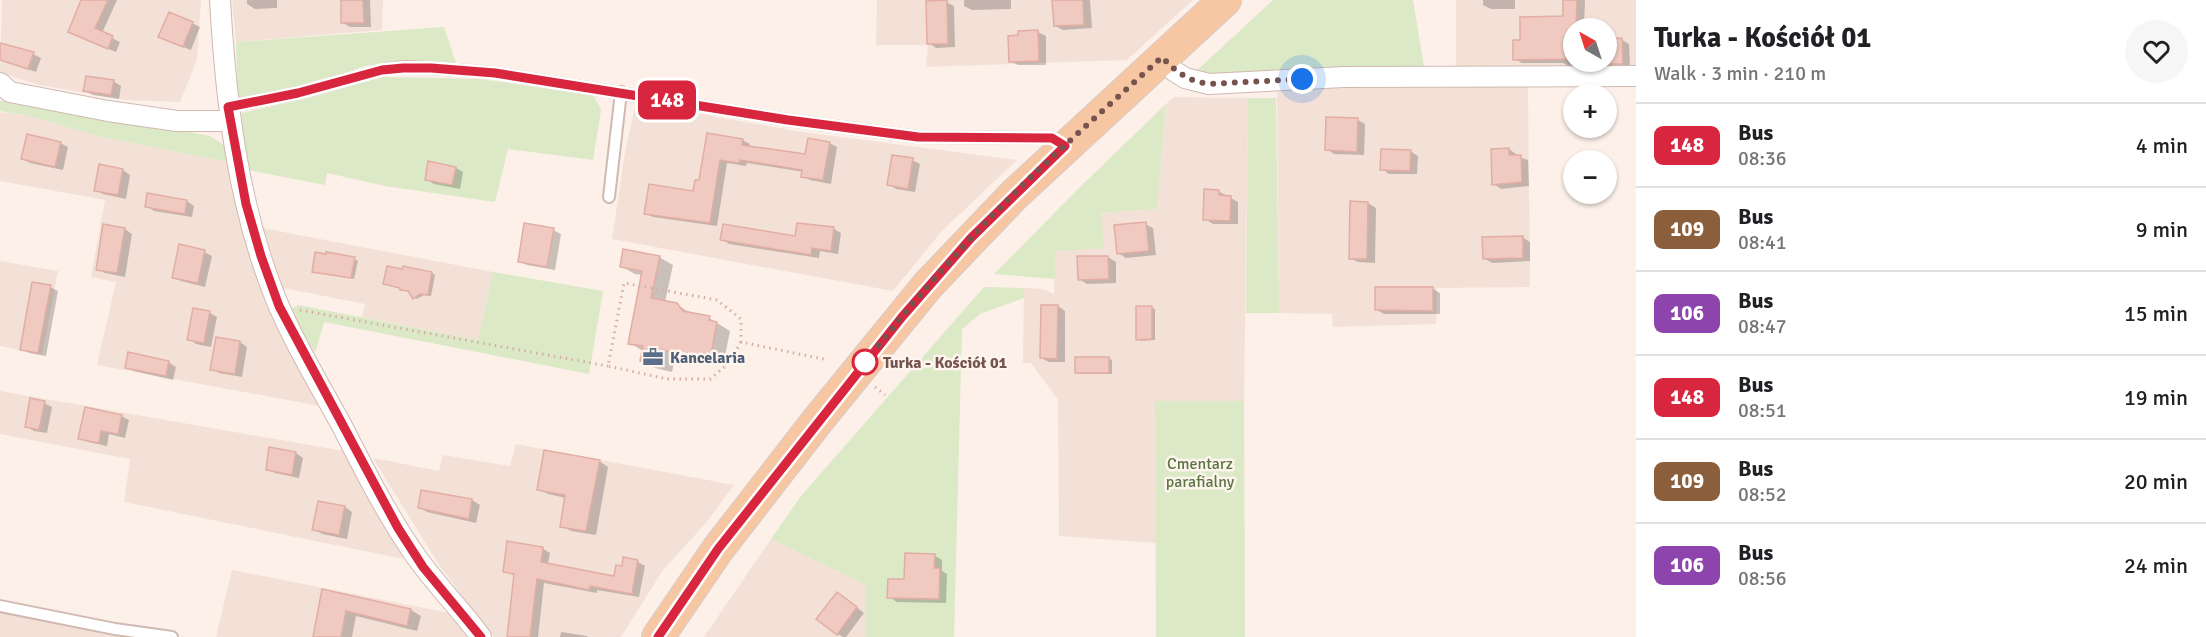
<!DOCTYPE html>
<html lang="en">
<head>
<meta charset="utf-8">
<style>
  :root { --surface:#fff; --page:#f6f6f6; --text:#202124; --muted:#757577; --line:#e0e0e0 }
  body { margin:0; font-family:Signika,sans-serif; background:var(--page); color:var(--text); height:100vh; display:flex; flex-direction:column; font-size:22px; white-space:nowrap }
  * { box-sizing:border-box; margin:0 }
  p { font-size:20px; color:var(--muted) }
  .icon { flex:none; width:33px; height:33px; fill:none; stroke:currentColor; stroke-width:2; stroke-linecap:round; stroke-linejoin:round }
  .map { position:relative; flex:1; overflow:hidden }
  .side { display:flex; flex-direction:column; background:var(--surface); width:570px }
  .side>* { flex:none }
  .badge { padding:0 12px; border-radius:9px; font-size:21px; line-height:39px }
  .needle { width:39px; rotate:321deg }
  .controls { position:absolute; left:1563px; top:18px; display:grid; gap:12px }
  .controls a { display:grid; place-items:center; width:54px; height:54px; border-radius:50%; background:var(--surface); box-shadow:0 2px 4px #0004; font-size:30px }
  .you { position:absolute; width:30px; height:30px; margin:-15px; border:4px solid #fff; border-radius:50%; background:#1a73e8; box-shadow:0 0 0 9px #1a73e833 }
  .map>.badge { position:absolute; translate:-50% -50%; box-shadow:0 0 0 3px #fff }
  .round { display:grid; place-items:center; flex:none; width:63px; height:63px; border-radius:32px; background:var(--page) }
  .overview { display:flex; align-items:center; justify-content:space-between; height:102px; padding:0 18px }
  h1 { font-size:28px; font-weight:800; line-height:45px }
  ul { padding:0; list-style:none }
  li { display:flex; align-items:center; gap:18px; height:84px; padding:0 18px; border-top:2px solid var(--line) }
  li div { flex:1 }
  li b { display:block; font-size:22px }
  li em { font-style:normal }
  li .badge { min-width:66px; font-weight:700; text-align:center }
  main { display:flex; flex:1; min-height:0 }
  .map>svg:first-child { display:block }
  .residential { fill:#f3e1d7; fill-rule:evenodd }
  .green { fill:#dce9c7 }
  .shadow { fill:#0003 }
  .building { fill:#f0cac1; stroke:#e2ada2; stroke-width:1.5 }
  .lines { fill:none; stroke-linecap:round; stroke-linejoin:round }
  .service-casing { stroke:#d0b9b1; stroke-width:14 }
  .minor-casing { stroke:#d0b9b1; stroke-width:22 }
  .primary-casing { stroke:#d6cbca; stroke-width:34 }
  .path { stroke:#d6ada4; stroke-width:3; stroke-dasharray:1.5 4.5; stroke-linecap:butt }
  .service { stroke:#fff; stroke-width:10 }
  .minor { stroke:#fff; stroke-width:20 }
  .primary { stroke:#f7c7a4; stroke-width:32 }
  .line-casing { stroke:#fff; stroke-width:14 }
  .line { stroke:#d7263d; stroke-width:9 }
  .walk { stroke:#76534d; stroke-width:6; stroke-dasharray:0 10.8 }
  .stop-dot { fill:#fff; stroke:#d7263d; stroke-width:3 }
  .labels { text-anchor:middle; stroke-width:5; stroke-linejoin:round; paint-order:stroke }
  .service-label { font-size:16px; font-weight:bold; fill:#4e5e75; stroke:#fef5ef; text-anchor:start }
  .stop-label { font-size:16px; font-weight:bold; fill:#76534d; stroke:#fef5ef; text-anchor:start }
  .park-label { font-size:16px; fill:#5c7542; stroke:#fef5ef }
</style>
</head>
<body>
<main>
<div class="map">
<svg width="1636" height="637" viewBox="0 0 1636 637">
  <rect width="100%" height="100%" fill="#fcf0e9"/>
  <path class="residential" d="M2,0H201L197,60L180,102L126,100L40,85L0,73Z
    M232,0H383L382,30L236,42Z
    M877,0H1193L1127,60L926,67L928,45H876Z
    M1456,0H1636V69L1456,73ZM1574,28H1606V62H1574Z
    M1528,86L1530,287L1437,288L1436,324L1333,327L1332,314L1279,313L1277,89Z
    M1174,97L1248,98L1244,401H1155L1156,543L1059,536L1058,400L1031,363H1023L1024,288L1044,289L1054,294L1055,251L1101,213L1157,209L1166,104Z
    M636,103L803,132L1017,160L942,231L893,291L612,239L625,152Z
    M0,112L29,116L101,137L228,162L240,225L270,312L320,406L97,365L116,282L91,277L105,200L0,181Z
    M262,228L493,272L478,340L362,317L365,304L283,288Z
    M0,261L58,271L42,355L0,346Z
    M0,391L344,451L404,559L124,502L130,459L0,434Z
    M516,444L734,485L706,523L663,570L621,637H494L439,565L373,458L439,471L443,455L510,466Z
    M771,539L866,585L865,637H704Z
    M232,570L450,613L468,637H216Z
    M0,611L132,637H0Z"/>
  <path class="green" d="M1273,0H1413L1425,73L1209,77L1193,74Z
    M444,27L456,63L394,62L365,66L299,88L238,98L236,42Z
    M382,77L480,79L593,95L601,110L593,160L508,149L495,202L385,186L327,173L325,185L248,170L237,114L312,97Z
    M1248,98H1276L1279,313H1246Z
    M0,101L31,102L210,136L226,146L228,162L101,137L29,116L0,111Z
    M1166,104L1157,209L1101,213L1104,248L1055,251V279L994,274L1080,187Z
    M493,272L603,291L589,374L324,322L315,353L290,310L298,305L478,340Z
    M984,287L1024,288V298L980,314L962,329L954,637H865L866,585L771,539L801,496Z
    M1155,401H1244L1245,637H1156Z"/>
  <path class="shadow" d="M83,0H117L102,33L120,42L116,52L77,36Z
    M247,0H277V8L255,9L247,4Z
    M342,0H370L371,27H350L343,23Z
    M964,0H1011V9L972,10L964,6Z
    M1054,0H1090L1092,28L1063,30L1055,26Z
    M1483,0H1515V9H1491L1483,5Z
    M1565,0H1585L1584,28H1574V62H1606L1622,40L1629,44L1630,67L1572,68L1563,63H1522L1515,59L1522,42L1564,17Z
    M946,2L954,6L955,47L936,48L929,43Z
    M192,23L200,27L191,50L168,41Z
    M1038,32L1046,36V65H1018L1010,61Z
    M33,54L41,58L36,72L0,60V55Z
    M113,81L121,86L119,99L93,95L85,91Z
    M1358,120L1365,124L1364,155L1334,154L1327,149Z
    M709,135L742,140L750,144L749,147L806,156L829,143L837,147L831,184L810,180L803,176L804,172L747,163L746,166L727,163L717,226L653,217L646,213L694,193L700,182Z
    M60,143L68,147L63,170L30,163L23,159Z
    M1509,149L1516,154V156L1528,160L1529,186L1501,189L1494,184Z
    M1410,151L1418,156L1417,174H1389L1382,169Z
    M912,160L920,164L915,192L896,189L888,184Z
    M456,168L463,172L460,189L434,184L426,179Z
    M123,170L130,175L126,199L103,194L96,190Z
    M1218,191L1238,202V224H1213L1205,219Z
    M149,195L187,201L194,206L192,217L154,211L147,206Z
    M1368,203L1376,208L1375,263L1358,262L1350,258Z
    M1145,224L1153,228L1156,255L1126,258L1118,253Z
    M125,229L132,234L125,277L105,273L97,269Z
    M834,229L841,233L838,254L820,251L819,258L729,244L722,239L796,238Z
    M553,230L561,234L555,270L527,265L519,261Z
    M1522,237L1530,242V261L1492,263L1484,258Z
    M204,252L212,256L205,287L181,281L173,277Z
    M659,257L673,265L665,302L676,304L692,314L709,318L730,331L724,361L716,360L715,364L675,357L672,372L655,368L641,361L643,351L630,343L643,275L635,274L621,266Z
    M1108,257L1116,262V283L1087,284L1079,279Z
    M354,259L358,261L354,279L313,271Z
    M432,273L435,275L431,296L424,295L417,299L410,292L385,284Z
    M50,287L58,291L46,356L29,353L22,349Z
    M1433,289L1440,293V314H1384L1377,310Z
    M1058,306L1065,311V362H1049L1041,358Z
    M1151,307L1155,309V340L1141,341L1138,339Z
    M210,313L217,317L211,347L196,344L189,339Z
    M240,342L247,347L242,377L219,373L212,369Z
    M1108,358L1112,360V374H1080L1077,372Z
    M168,362L176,367L173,380L134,371L127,367Z
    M44,403L52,407L47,433L34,431L26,426Z
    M121,416L129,420L125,438L109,434L107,446L88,442L80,438Z
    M296,453L303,458L299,478L275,473L267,469Z
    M599,461L608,467L596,535L571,531L562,526L566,498L548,494L538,489Z
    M422,491L472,500L480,505L476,523L427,512L419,507Z
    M345,507L352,512L347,539L322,534L314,529Z
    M542,548L550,553L548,564L616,577L623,568L638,562L645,566L639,597L597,590V593L544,583L538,637H508L515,576L504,571Z
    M934,555L942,560V571L947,574L946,603L897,602L889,597Z
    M323,591L411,610L421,616L417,631L356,616L352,637H315Z
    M845,598L864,613L846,637H843L838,634Z
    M561,632L587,636L588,637H560Z"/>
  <path class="building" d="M81,0H108L95,28L113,36L108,49L68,32Z
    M341,0H363L364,23H341Z
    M947,0L948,44H927L926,1Z
    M1052,0H1083L1084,25L1054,26Z
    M1563,0H1577L1576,28H1574V59L1513,60V40H1520V17L1563,16Z
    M169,12L193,22L183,47L158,37Z
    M1038,30L1039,61L1009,62L1008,36L1018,35V31Z
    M1622,38L1623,64H1606V39Z
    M0,43L34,52L28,69L0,60Z
    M86,76L114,80L111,95L83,91Z
    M1326,117L1358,118L1357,152L1325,150Z
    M707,133L743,139L742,145L805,154L808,138L830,142L823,180L801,177L802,170L740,160L739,163L720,160L710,223L644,214L649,184L693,191L695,180H699Z
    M27,134L61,142L55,167L21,159Z
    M1509,148V155H1521L1522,182L1492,185L1491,149Z
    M1381,149L1411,150L1410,171L1380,170Z
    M892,155L913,158L908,189L887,185Z
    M428,161L456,167L452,185L425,180Z
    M99,164L123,169L118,195L94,191Z
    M1204,189L1219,190V195L1231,196L1230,221L1203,220Z
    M147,193L187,200L185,214L145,207Z
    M1350,201L1368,202L1367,259H1349Z
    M1146,222L1149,251L1117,254L1114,225Z
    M524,223L554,228L547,267L518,262Z
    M797,223L834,227L831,251L812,248L811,255L720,240L723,224L795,236Z
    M103,224L125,228L117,273L96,270Z
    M1523,236V258L1483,259L1482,237Z
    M179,244L205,250L198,283L172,278Z
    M623,249L660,256L651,298L677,303L683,311L710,316L709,320L717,322L711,355L703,353L702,358L662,350L659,365L640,361L643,346L628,344L642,271L620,267Z
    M315,252L326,254V252L355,257L351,278L312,272Z
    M1077,256H1108L1109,279L1078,280Z
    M387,266L402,269L403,266L432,272L428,295L420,294L413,299L408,291L400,290V288L383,284Z
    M32,282L51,285L38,353L20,350Z
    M1375,287H1433V311L1375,310Z
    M1041,305H1058L1057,359L1040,358Z
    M1136,306H1152V339L1136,340Z
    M193,308L210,311L204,343L187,340Z
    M216,337L240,341L235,374L210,370Z
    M128,352L169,361L166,376L125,368Z
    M1075,357H1109V373H1075Z
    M30,398L45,401L39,430L25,427Z
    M85,407L122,415L118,434L101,431L99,443L78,439Z
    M269,447L296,452L292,475L266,470Z
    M544,450L600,460L586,531L560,527L565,495L537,490Z
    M421,490L472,499L469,519L418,508Z
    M318,501L345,506L339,535L312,530Z
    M507,541L543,547L541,562L614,576L616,565L622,566L623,557L638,560L632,594L590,586L589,590L537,579L530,637H507L514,574L503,572Z
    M905,553L935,554L934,568H940L939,599L887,598L888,579H904Z
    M322,589L411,609L407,626L346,611L341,637H313Z
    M837,592L857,607L837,635L816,619Z"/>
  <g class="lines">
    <g class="service-casing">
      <path id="service" d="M228,107L298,93L382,70L403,67L431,68L495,73L788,120L918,137L1052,138L1063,144
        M609,197L621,92
        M0,606L115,629L172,637"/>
    </g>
    <g class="minor-casing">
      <path id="minor" d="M220,0C226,103 237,201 275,297C293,341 319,384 342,426C364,469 386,513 413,552C433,582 460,608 481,637
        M1162,57L1174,71L1185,78L1209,84L1344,77L1636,76
        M0,83L10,92L108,111L177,121H229"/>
    </g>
    <g class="primary-casing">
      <path id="primary" d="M658,637L718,549L818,420L928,285L1014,195L1225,0"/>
    </g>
    <path class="path" d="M300,310L608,366
      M741,342L728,364L710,379H667L608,366L624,283L717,300L741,319V342L828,360
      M875,387L885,395"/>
    <use href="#service" class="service"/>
    <use href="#minor" class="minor"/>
    <use href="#primary" class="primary"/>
  </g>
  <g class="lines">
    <g class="line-casing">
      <path id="line" d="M481,637L423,567L398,528L279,306L261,256L246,204L228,107L298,93L382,70L403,68H431L495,73L788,120L918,137L1052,138L1065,146L971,238L902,317L718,549L658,637"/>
    </g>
    <use href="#line" class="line"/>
    <path class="walk" d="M865,362C904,313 945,265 988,220C1043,163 1103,111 1162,57C1176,72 1188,81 1209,84L1302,79"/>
  </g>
  <defs>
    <g id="office-bare" transform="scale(1.62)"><path d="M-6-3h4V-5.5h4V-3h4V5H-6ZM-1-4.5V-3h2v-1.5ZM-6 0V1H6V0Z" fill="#5c6f8a" stroke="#fef5ef" stroke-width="2.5" paint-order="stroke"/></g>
  </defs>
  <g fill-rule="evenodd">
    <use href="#office-bare" x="653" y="357"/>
  </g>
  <circle class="stop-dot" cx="865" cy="362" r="12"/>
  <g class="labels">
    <g class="service-label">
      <text x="670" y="363">Kancelaria</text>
    </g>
    <g class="stop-label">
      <text x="883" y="368">Turka - Kościół 01</text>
    </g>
    <g class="park-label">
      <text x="1200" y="469">Cmentarz<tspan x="1200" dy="18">parafialny</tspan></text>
    </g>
  </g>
</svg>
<div class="controls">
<a><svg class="needle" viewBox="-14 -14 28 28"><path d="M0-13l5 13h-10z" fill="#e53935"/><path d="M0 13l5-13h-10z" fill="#757577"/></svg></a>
<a>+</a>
<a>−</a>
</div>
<div class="you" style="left:1302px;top:79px"></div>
<b class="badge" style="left:667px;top:100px;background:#d7263d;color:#fff">148</b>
</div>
<section class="side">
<div class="overview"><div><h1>Turka - Kościół 01</h1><p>Walk · 3 min · 210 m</p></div><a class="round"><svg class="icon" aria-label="heart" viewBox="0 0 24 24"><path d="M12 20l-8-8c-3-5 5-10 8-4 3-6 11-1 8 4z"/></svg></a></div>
<ul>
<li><span class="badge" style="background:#d7263d;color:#fff">148</span><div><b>Bus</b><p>08:36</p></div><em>4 min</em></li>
<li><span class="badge" style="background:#8b5e3c;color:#fff">109</span><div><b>Bus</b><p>08:41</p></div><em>9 min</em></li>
<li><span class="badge" style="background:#8e44ad;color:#fff">106</span><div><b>Bus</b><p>08:47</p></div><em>15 min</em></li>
<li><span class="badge" style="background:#d7263d;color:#fff">148</span><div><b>Bus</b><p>08:51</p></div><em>19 min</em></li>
<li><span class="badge" style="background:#8b5e3c;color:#fff">109</span><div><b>Bus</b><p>08:52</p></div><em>20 min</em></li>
<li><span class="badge" style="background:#8e44ad;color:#fff">106</span><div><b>Bus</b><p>08:56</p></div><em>24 min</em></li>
</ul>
</section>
</main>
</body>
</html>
